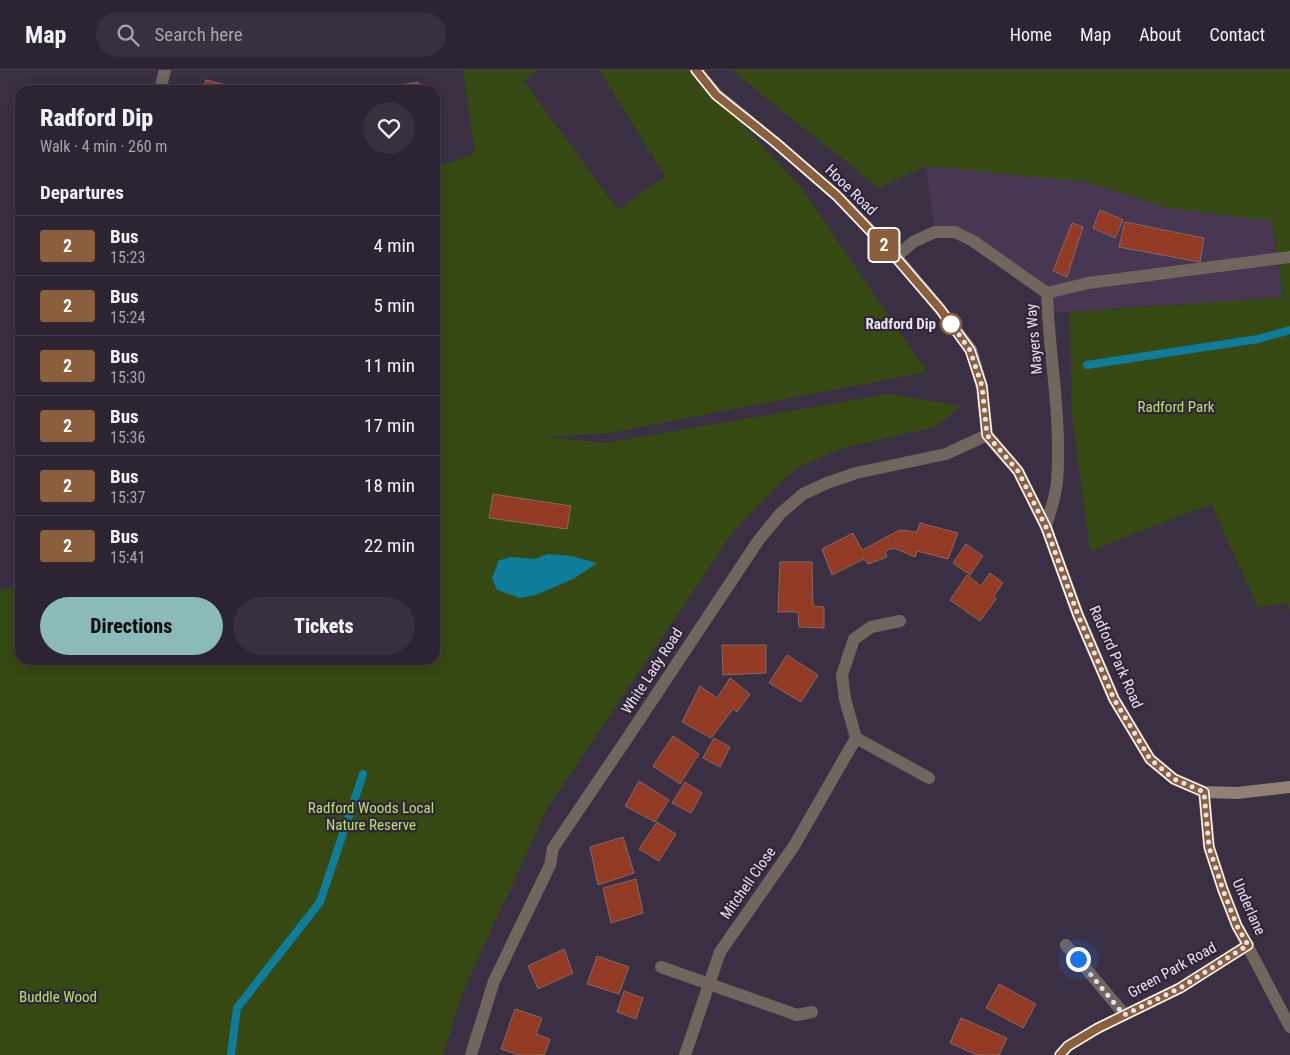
<!DOCTYPE html>
<html lang="en">
<head>
<meta charset="utf-8">
<style>
  :root { --surface:#2c2333; --page:#382f3f; --text:#f1f3f6; --muted:#a6a4ac; --line:#48404e; --accent:#8bbbb9 }
  body { margin:0; font-family:"Roboto Condensed",sans-serif; background:var(--page); color:var(--text); height:100vh; display:flex; flex-direction:column; font-size:19px; white-space:nowrap }
  * { box-sizing:border-box; margin:0 }
  p { font-size:16px; color:var(--muted) }
  .icon { flex:none; width:28px; height:28px; fill:none; stroke:currentColor; stroke-width:2; stroke-linecap:round; stroke-linejoin:round }
  .map { position:relative; flex:1; overflow:hidden }
  .panel { position:absolute; left:15px; top:15px; width:425px; height:580px; display:flex; flex-direction:column; background:var(--surface); border-radius:15px; box-shadow:0 2px 12px #0003,0 0 0 1px var(--line) }
  .panel>* { flex:none }
  .badge { padding:0 10px; border-radius:4px; font-size:18px; line-height:32px }
  .you { position:absolute; width:25px; height:25px; margin:-12px; border:4px solid #fff; border-radius:50%; background:#1a73e8; box-shadow:0 0 0 8px #1a73e833 }
  .map>.badge { position:absolute; translate:-50% -50%; box-shadow:0 0 0 2px #fff }
  h2 { padding:0 25px; font-size:19px; line-height:45px }
  .round { display:grid; place-items:center; flex:none; width:52px; height:52px; border-radius:26px; background:var(--page) }
  .summary { display:flex; align-items:center; justify-content:space-between; height:85px; padding:0 25px }
  h1 { font-size:24px; font-weight:800; line-height:38px }
  .action { display:flex; gap:10px; margin-top:auto; padding:10px 25px }
  .action a { flex:1; height:58px; border-radius:30px; background:var(--accent); color:#111; font-size:20px; font-weight:800; line-height:58px; text-align:center }
  .action a+a { background:var(--page); color:var(--text) }
  ul { padding:0; list-style:none }
  li { display:flex; align-items:center; gap:15px; height:60px; padding:0 25px; border-top:1px solid var(--line) }
  li div { flex:1 }
  li b { display:block; font-size:19px }
  li em { font-style:normal }
  li .badge { min-width:55px; font-weight:700; text-align:center }
  header { display:flex; align-items:center; gap:30px; box-sizing:border-box; height:70px; padding:0 25px; background:var(--surface); border-bottom:1px solid var(--line) }
  header strong { font-size:24px }
  nav { display:flex; gap:28px; margin-inline-start:auto; font-size:18px }
  .search { width:350px; height:45px; background:var(--page); display:flex; align-items:center; gap:12px; box-sizing:border-box; padding:0 18px; border-radius:28px; color:var(--muted); font-size:19px }
  .map>svg:first-child { display:block }
  .built { fill:#473752 }
  .green { fill:#374912 }
  .water { fill:#0e7d9c }
  .lines { fill:none; stroke-linecap:round; stroke-linejoin:round }
  .stream { stroke:#0e7d9c; stroke-width:8 }
  .building { fill:#923a23; stroke:#866961 }
  .lane { stroke:#70665e; stroke-width:12 }
  .street { stroke:#70665e; stroke-width:12 }
  .secondary { stroke:#918174; stroke-width:12 }
  .line-casing { stroke:#fff; stroke-width:11 }
  .line { stroke:#8b5e3c; stroke-width:8 }
  .walk { stroke:#e8e1ee; stroke-width:5; stroke-dasharray:0 9 }
  .stop-dot { fill:#fff; stroke:#8b5e3c; stroke-width:2.5 }
  .labels { text-anchor:middle; stroke-width:4.5; stroke-linejoin:round; paint-order:stroke }
  .street-label { font-size:15px; fill:#e8e1ee; stroke:#312539 }
  .stop-label { font-size:15px; font-weight:bold; fill:#e8e1ee; stroke:#312539; text-anchor:end }
  .park-label { font-size:15px; fill:#b7e26b; stroke:#312539 }
</style>
</head>
<body>
<header>
<strong>Map</strong>
<div class="search"><svg class="icon" aria-label="search" viewBox="0 0 24 24"><circle cx="10" cy="10" r="6"/><path d="M15 15l6 6"/></svg>Search here</div>
<nav><a>Home</a><a>Map</a><a>About</a><a>Contact</a></nav>
</header>
<div class="map">
<svg width="1290" height="985" viewBox="0 0 1290 985">
  <rect width="100%" height="100%" fill="#3b2f44"/>
  <path class="built" d="M926,96L1087,112L1167,138L1272,151L1284,227L1048,243L1046,223L970,162H935Z"/>
  <path class="green" d="M463,0H538L524,11L618,140L665,106L599,0H693L803,120L927,302L610,363L543,367L606,373L888,324L961,336L935,357L840,379L801,396L785,408L733,462L547,739L463,922L443,985H0V520L20,515V590H435V98L475,83Z
    M731,0H1290V542L1286,533L1258,538L1211,434L1090,481L1072,346L1070,242L1283,227L1272,151L1167,138L1087,112L926,96L879,118Z"/>
  <path class="water" d="M548,484L571,486L597,493L575,508L536,525L520,528L497,520L492,508L496,499L498,491L510,487L535,489Z"/>
  <g class="lines">
    <path class="stream" d="M1087,295L1258,269L1290,260
      M231,985L237,938L320,832L363,704"/>
  </g>
  <path class="building" d="M206,10L242,19V20H198L199,18L203,19Z
    M418,12L419,20H374Z
    M1100,140L1123,150L1115,168L1093,158Z
    M1125,152L1204,168L1200,192L1119,177Z
    M1072,153L1083,157L1067,207L1053,201Z
    M493,424L571,436L567,459L489,448Z
    M920,453L958,463L948,489L917,481L915,487L894,478L885,481L887,487L868,494L864,489L832,505L822,479L853,463L862,480L900,460L917,462Z
    M966,474L983,486L970,505L953,493Z
    M780,492H812L813,536L824,537V558L799,557L798,542H778Z
    M990,503L1003,513L994,526L996,529L980,551L950,530L967,505L981,516Z
    M722,575H766V603L723,605Z
    M787,585L818,605L801,632L769,613Z
    M730,608L750,624L737,642L733,639L711,668L682,652L700,616L717,628Z
    M673,666L699,684L680,714L653,696Z
    M714,668L730,677L720,697L703,688Z
    M639,711L669,730L655,752L625,736Z
    M685,712L702,723L691,743L672,733Z
    M657,752L676,764L659,791L639,779Z
    M623,767L634,803L598,815L590,777Z
    M636,809L643,843L611,853L603,818Z
    M564,879L573,903L538,919L528,896Z
    M597,886L629,897L619,924L587,914Z
    M999,914L1036,934L1023,958L986,938Z
    M624,921L643,928L636,949L617,942Z
    M515,939L542,948L536,964L550,969L544,985H518L501,979Z
    M961,948L1007,968L999,985H977L950,973Z"/>
  <g class="lines">
    <path class="lane" d="M1047,223L1088,213L1290,187"/>
    <path class="street" d="M160,20L165,0
      M896,187L913,172L935,162H955L973,171L1047,223C1049,286 1062,349 1057,412C1056,427 1049,443 1046,457
      M856,668L929,708
      M1204,722L1209,777L1223,820L1237,856L1290,957
      M1066,875L1125,945
      M661,897L797,945L812,942
      M471,985L494,911L550,795L553,778L628,667L758,471L780,444L803,424L827,413L856,403L946,384L987,365
      M685,985L720,882L794,776L856,668L845,629L842,605L854,569L871,557L900,551
      M1060,985L1068,976L1098,958L1180,918L1248,875"/>
    <path class="secondary" d="M696,0L717,25L776,73L837,126L896,187L940,239L971,280L982,317L987,365L1018,401L1046,457L1078,545L1114,629L1150,689L1174,709L1204,722L1237,723L1290,717"/>
  </g>
  <g class="lines">
    <g class="line-casing">
      <path id="line" d="M696,0L716,25L776,73L837,126L896,188L940,239L970,280L982,316L987,365L1018,401L1046,457L1078,545L1114,629L1150,689L1174,709L1204,722L1209,777L1223,820L1237,856L1248,875L1180,918L1098,958L1068,976L1060,985"/>
    </g>
    <use href="#line" class="line"/>
    <path class="walk" d="M951,254L950,252L970,280L982,316L987,365L1018,401L1046,457L1078,545L1114,629L1150,689L1174,709L1204,722L1209,777L1223,820L1237,856L1248,875L1180,918L1124,945L1078,889"/>
  </g>
  <circle class="stop-dot" cx="951" cy="254" r="10"/>
  <g class="labels">
    <g class="street-label">
      <text transform="translate(851 120) rotate(44)" y="5">Hooe Road</text>
      <text transform="translate(1034 269) rotate(-95)" y="5">Mayers Way</text>
      <text transform="translate(1116 587) rotate(66)" y="5">Radford Park Road</text>
      <text transform="translate(652 601) rotate(-57)" y="5">White Lady Road</text>
      <text transform="translate(748 813) rotate(-55)" y="5">Mitchell Close</text>
      <text transform="translate(1249 837) rotate(66)" y="5">Underlane</text>
      <text transform="translate(1172 900) rotate(-29)" y="5">Green Park Road</text>
    </g>
    <g class="stop-label">
      <text x="936" y="259">Radford Dip</text>
    </g>
    <g class="park-label">
      <text x="1176" y="342">Radford Park</text>
      <text x="371" y="743">Radford Woods Local<tspan x="371" dy="17">Nature Reserve</tspan></text>
      <text x="58" y="932">Buddle Wood</text>
    </g>
  </g>
</svg>
<div class="you" style="left:1078px;top:889px"></div>
<b class="badge" style="left:884px;top:175px;background:#8b5e3c;color:#fff">2</b>
<section class="panel">
<div class="summary"><div><h1>Radford Dip</h1><p>Walk · 4 min · 260 m</p></div><a class="round"><svg class="icon" aria-label="heart" viewBox="0 0 24 24"><path d="M12 20l-8-8c-3-5 5-10 8-4 3-6 11-1 8 4z"/></svg></a></div>
<h2>Departures</h2>
<ul>
<li><span class="badge" style="background:#8b5e3c;color:#fff">2</span><div><b>Bus</b><p>15:23</p></div><em>4 min</em></li>
<li><span class="badge" style="background:#8b5e3c;color:#fff">2</span><div><b>Bus</b><p>15:24</p></div><em>5 min</em></li>
<li><span class="badge" style="background:#8b5e3c;color:#fff">2</span><div><b>Bus</b><p>15:30</p></div><em>11 min</em></li>
<li><span class="badge" style="background:#8b5e3c;color:#fff">2</span><div><b>Bus</b><p>15:36</p></div><em>17 min</em></li>
<li><span class="badge" style="background:#8b5e3c;color:#fff">2</span><div><b>Bus</b><p>15:37</p></div><em>18 min</em></li>
<li><span class="badge" style="background:#8b5e3c;color:#fff">2</span><div><b>Bus</b><p>15:41</p></div><em>22 min</em></li>
</ul>
<div class="action"><a>Directions</a><a>Tickets</a></div>
</section>
</div>
</body>
</html>
